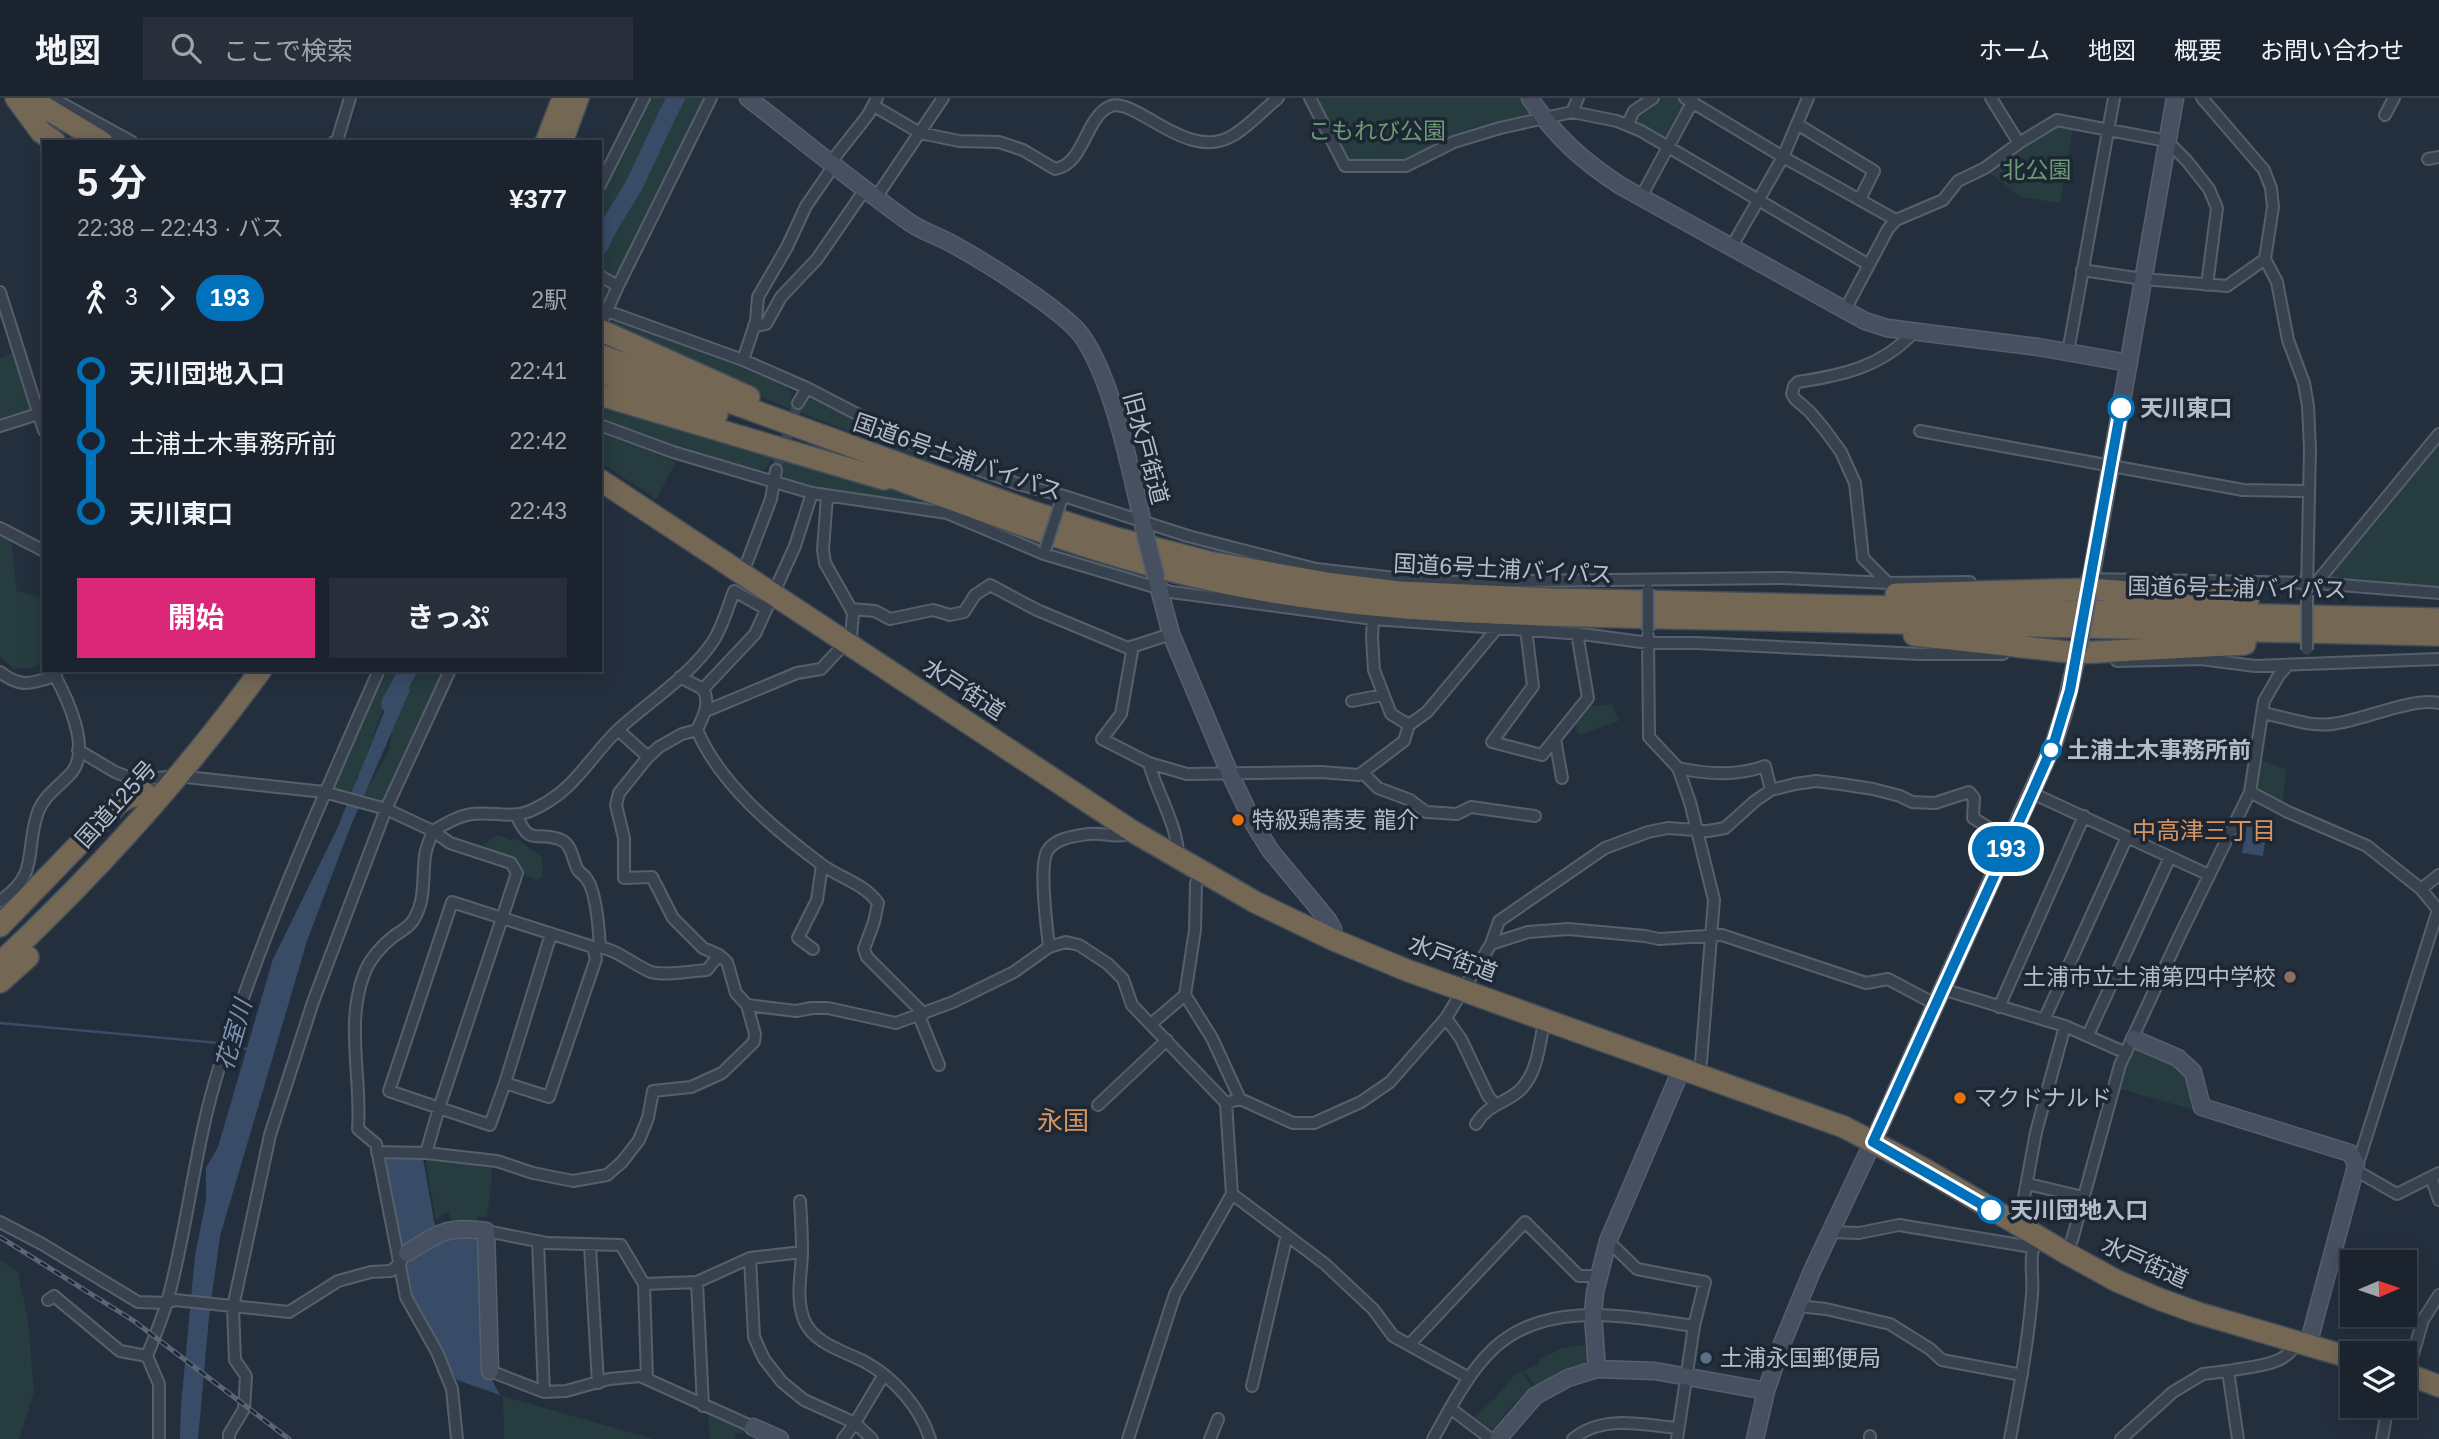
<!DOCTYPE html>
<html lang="ja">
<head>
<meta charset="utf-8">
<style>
  :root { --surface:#1b232e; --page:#282f3a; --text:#f1f3f6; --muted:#a0a4aa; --line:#39404a; --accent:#db2777 }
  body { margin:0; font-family:Helvetica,"Noto Sans JP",sans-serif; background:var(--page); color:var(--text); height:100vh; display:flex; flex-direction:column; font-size:26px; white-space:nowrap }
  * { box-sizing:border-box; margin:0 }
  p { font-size:23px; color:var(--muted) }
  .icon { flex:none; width:38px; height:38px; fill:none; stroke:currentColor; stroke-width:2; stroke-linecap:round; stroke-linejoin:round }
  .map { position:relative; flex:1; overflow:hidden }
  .sheet { position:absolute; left:42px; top:42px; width:560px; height:532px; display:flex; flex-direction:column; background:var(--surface); border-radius:0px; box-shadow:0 4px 18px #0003,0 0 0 2px var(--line) }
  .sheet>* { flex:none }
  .badge { padding:0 14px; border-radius:23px; font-size:24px; line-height:46px }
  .needle { width:46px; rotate:88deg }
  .controls { position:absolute; left:2340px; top:1152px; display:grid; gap:14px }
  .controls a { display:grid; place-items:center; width:77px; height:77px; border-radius:0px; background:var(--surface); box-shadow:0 4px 18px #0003,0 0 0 2px var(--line); font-size:35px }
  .map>.badge { position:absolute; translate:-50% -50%; box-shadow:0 0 0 4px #fff }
  .legs { display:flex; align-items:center; gap:10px; height:77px; padding:0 35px; font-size:23px }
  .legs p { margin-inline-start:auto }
  .headline { display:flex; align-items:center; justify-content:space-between; height:119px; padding:0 35px }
  h1 { font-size:38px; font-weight:700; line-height:52px }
  .action { display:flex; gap:14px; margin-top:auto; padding:14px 35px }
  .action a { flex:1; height:80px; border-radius:0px; background:var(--accent); color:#fff; font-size:28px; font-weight:700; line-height:80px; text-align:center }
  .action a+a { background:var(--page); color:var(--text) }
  ul { padding:0 35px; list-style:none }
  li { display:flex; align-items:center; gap:24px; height:70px; font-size:26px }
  li i { display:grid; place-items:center; width:10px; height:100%; margin:0 9px; background:currentColor }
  li i::after { content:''; width:18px; height:18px; margin:-9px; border:5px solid; border-radius:50%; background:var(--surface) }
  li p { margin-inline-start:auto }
  li:first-child i { background:linear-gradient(#0000 50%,currentColor 0) }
  li:last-child i { background:linear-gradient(currentColor 50%,#0000 0) }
  header { display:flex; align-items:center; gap:42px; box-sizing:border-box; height:98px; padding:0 35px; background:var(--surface); border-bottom:2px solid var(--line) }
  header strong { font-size:33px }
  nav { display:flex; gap:38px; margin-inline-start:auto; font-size:24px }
  .search { width:490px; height:63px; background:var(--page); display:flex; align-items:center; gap:18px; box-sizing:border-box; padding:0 24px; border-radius:0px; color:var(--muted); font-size:26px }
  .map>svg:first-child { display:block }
  .green { fill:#263c3f }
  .water { fill:#394c67 }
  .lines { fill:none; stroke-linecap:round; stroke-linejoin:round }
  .stream { stroke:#394c67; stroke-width:2.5 }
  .river { stroke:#394c67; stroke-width:18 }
  .street-tunnel { stroke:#3a4453; stroke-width:10; stroke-dasharray:10 5; stroke-linecap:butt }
  .street-casing { stroke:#565f6c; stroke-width:14 }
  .secondary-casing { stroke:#565f6c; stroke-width:19 }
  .highway-casing { stroke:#434c59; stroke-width:24 }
  .street { stroke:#38414e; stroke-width:10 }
  .secondary { stroke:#465061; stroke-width:16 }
  .highway { stroke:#746855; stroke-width:21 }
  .rail-casing { stroke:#5a6575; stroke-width:5 }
  .rail { stroke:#1d2633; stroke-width:2.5; stroke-dasharray:8; stroke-linecap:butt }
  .street-bridge-casing { stroke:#565f6c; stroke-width:14; stroke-linecap:butt }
  .secondary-bridge-casing { stroke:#565f6c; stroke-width:19; stroke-linecap:butt }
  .street-bridge { stroke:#38414e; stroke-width:10 }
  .secondary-bridge { stroke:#465061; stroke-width:16 }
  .line-1-casing { stroke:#fff; stroke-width:16 }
  .line-1 { stroke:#0072bc; stroke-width:10 }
  .stop-1-dot { fill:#fff; stroke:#0072bc; stroke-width:3.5 }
  .food-dot { fill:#e8710a; stroke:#1d2633; stroke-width:2.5 }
  .education-dot { fill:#8d6e63; stroke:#1d2633; stroke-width:2.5 }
  .service-dot { fill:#5c6f8a; stroke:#1d2633; stroke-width:2.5 }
  .labels { text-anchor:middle; stroke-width:7; stroke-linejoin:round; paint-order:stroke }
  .park-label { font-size:23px; fill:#6b9a76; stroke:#1d2633 }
  .stop-label { font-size:23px; font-weight:bold; fill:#b4bcc9; stroke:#1d2633; text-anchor:start }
  .street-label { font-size:23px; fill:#b4bcc9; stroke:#1d2633 }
  .poi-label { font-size:23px; fill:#b4bcc9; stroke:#1d2633; text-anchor:start }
  .neighbourhood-label { font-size:24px; fill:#d59563; stroke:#1d2633 }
  .water-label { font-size:24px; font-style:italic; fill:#7c92b1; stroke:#1d2633 }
  .quarter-label { font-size:26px; fill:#d59563; stroke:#1d2633 }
</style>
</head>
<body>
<header>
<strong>地図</strong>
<div class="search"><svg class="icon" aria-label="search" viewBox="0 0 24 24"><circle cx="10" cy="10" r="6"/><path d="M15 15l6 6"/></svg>ここで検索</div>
<nav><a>ホーム</a><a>地図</a><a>概要</a><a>お問い合わせ</a></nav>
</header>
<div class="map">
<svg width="2439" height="1341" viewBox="0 0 2439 1341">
  <rect width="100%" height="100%" fill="#242f3e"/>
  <path class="green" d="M649,0H668L646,42L644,58L619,96L600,132V101Z
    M685,0H707L600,217V169L613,131L632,109L648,79L664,33Z
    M1310,0H1530L1545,22L1500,30L1406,68H1345Z
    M1653,0H1685L1693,3L1668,48L1627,27Z
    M2057,29L2073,31L2060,105L2020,99L1990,75L2025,44Z
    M619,221L664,237L787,289L791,295L792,303L805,307L809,301L813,300L939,364L937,367L788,310L685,266L606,229Z
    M14,254L32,313L0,323V261Z
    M600,302L905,393L950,412C921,406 793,393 779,375L782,366L770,362L766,371L759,373L698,358L600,322Z
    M600,332L676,364L656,401L600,364Z
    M2439,340V491L2321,483Z
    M0,439L11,444L17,493L44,501V564L31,570L13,571L0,558Z
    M384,572H401L386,603L368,653L371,656L360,681L357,677L355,690L349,697L331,692Z
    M417,572H443L383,708L362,702L365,689L371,685L390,651L393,613Z
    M1612,606L1619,623L1578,637L1574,621L1585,609Z
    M2258,662L2286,671L2282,708L2253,692Z
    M498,737L510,742L516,741L542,759L543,778L536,782L520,774L514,763L482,747Z
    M2132,950H2144L2185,971L2198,1013L2117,990Z
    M425,1059L491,1065L492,1079L487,1119H477V1129L453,1130L449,1115L443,1116L436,1122Z
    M0,1162L18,1174L28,1222L34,1294L19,1341H0Z
    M1588,1246L1589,1260L1587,1265L1561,1273L1535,1287L1524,1273L1522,1274L1533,1291L1514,1305L1494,1330H1489L1475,1320C1484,1309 1496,1301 1503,1291C1508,1285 1511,1280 1518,1275C1525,1270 1532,1270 1539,1266V1261L1561,1251Z
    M503,1298L653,1341H504Z
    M711,1317L752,1333L736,1336L735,1341H710L708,1318Z"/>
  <path class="water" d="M397,582L410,592L349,732L307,843L220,1138L209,1219L198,1341H180L181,1308L195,1158L206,1103V1070L218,1049L273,861L337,731Z
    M2258,723L2268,725L2263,758L2242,755L2247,727L2249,724Z
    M380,1056L423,1060L434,1123L438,1133L400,1162Z
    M484,1134L487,1273L500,1297L457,1282L409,1198L402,1168C420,1136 451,1136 484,1134Z"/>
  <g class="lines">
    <path class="stream" d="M0,925L219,945
      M236,949L247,951"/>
    <path class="river" d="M600,147C608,126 622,109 633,89C648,60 660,29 676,0
      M390,606L408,572"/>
    <path class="street-tunnel" d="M776,372L798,305"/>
    <g class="street-casing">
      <path id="street" d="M52,0L132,44
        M1310,0L1345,68H1406L1454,44L1500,30L1572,14L1617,23L1641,33L1869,167
        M1685,0L1783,59L1896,122
        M1991,0L2019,45
        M2202,0L2264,72L2271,90L2273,109L2265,161L2277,184L2288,242L2304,285L2308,308L2310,351L2307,491
        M874,8L920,35L959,43L999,44L1023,52L1055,71C1085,66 1085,18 1111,8C1137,0 1187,64 1232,38C1248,29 1263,12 1278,0
        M1572,14L1578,0
        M2385,17L2394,0
        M1797,26L1874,73L1860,101
        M1627,27L1634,13L1653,0
        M334,44L337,43L350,0
        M2428,61L2439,59
        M831,64L868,17L877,0
        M600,87L644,0
        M877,98L943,0
        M1641,99L1693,3
        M1732,148L1783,59L1808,0
        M2082,172L2143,181L2227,188L2265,161
        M600,178L618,188
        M0,194L44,333
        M1845,212L1888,131L1896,122L1943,102L1958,83L1985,70L2019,45L2057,22L2167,43L2187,63L2209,91L2217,110L2207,187
        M607,213L743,262L807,290L932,355L1018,386L1064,398L1188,438L1316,471L1431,484L1784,480L1888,485L1970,484
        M600,228L618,188L711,0
        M754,228L766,226L781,199L817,161L866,90
        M2068,254L2114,0
        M743,262L756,223L758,199L787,149L806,108L835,66
        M798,305L807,290
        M600,327L673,354L812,395L947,415L1044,456L1171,494L1373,521L1582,536L1649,545H1697L1920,556H2003
        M0,328L38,316
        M1920,333L2243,392L2307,393
        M812,395L795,448L755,536L703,591C711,605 703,619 697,632C720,686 774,731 821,766C839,780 864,785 878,805L874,824L864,851L867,859L924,916
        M827,398L823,452L825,465L851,511L875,513L890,521L933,512L950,517L964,514L975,497L990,487L1037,512L1128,550L1171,536
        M0,430L44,453
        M747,464L771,401L776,372
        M2087,481L2316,485L2439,336
        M1888,485L1863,460L1855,385L1841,354L1825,332L1810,314L1795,301L1792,296L1794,288L1798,284C1843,277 1881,269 1913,235
        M2316,485L2439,495
        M1373,521L1372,540L1374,572L1391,616L1409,627
        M1526,531L1533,588L1492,644L1542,657L1588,600L1577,535
        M1648,538L1649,639L1678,670L1690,704L1714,802L1701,964L1697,975
        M1133,548L1121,616L1102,641L1149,665L1187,676L1321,674L1359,677L1404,643L1409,627L1427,614L1498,529
        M2117,563L2201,561L2255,568L2439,561
        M0,574C20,590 31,586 55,578L57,574
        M680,579L703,591
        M1352,603L1383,597
        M706,613L797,575L821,571L851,539L853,516L851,511
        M2262,615C2286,619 2308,629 2332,626C2362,623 2412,599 2439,605
        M618,632L648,659
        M1555,641L1562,680
        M78,652L115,674L128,679L145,681L177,678L324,694L386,711L433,733L450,745L511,765L517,775L439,1010L426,1055L377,1054
        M1149,665C1155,691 1182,736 1177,760
        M1678,670C1705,676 1738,678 1765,668L1771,692
        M1363,675L1378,690L1410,702L1426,714L1457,716L1471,709L1535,718
        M2250,694L2288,714L2367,748L2421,791L2439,813
        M2032,695L2209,777
        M516,717C531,749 533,733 559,741C573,746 572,762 578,772C580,775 584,777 586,780C596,792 599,832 600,849
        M1203,776L1196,785L1195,832L1185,897L1212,940L1240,1001L1293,1025H1314L1361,1004L1390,984L1446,920L1491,846L1499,823L1605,750L1648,734L1668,730L1708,733L1725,730L1755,703L1771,692L1795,686L1816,683L1841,686L1873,691L1900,698L1912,704L1935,705L1969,694L1974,700L1973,720L2010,743
        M2421,791L2439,777
        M0,803C41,775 24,753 38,714C44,697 61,687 72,674C91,650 67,600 55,578
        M1491,846L1528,834L1568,831L1645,838L1659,841L1722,837L1866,885L1888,881L1935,906
        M595,849C615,849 633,867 651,874C664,878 692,873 707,872L719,857
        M1049,849C1047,829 1038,766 1048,752C1056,740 1075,738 1088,736C1102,734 1118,741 1130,735
        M813,851L798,840L817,802L822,767
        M1942,891L2065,928L2126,955
        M747,907L796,913L812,910H828L896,925L953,904L1014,874L1049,849L1066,844L1079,847L1108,866L1123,881L1132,907L1226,1005L1240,1001
        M1999,909L2084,718
        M919,918L939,967
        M1446,920L1461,941L1488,998L1495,1006
        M2044,922L2127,739
        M1151,926L1185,897
        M2088,937L2170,759
        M505,985L490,1027L389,993L452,804L593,849L596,861L549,999L505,985L551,836
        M1226,1005L1232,1096L1325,1166L1373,1211L1393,1238L1469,1280
        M1098,1007L1167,942
        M1476,1026C1490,1003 1510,1005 1523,989C1539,970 1539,944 1545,921
        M426,1055L497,1063L533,1075L573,1083L607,1077L622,1064L639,1042L648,1020L653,993L691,989L722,975L754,944L755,936L747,907L736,895L727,864L719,857L703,850L673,820L652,779L624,780V740L616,707L619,695L648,659L659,649L682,636L697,632
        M2355,1062L2360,1059L2438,812
        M2355,1072L2397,1096L2439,1075
        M2431,1079L2439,1102
        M2028,1086L2083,1099
        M800,1103C801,1119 802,1136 802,1152C802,1176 795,1197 804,1222C814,1246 844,1253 865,1264C894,1280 920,1309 930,1341
        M0,1124L42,1146L138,1204L166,1205L175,1202L289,1214L338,1183L371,1174L391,1173L401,1164
        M2015,1126L2021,1116L2036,1034L2065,928
        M486,1133L547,1145L621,1147L644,1186L697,1184L750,1160L802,1154
        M1831,1134L1859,1135L1899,1127L2032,1149
        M538,1143L544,1294
        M1608,1143L1637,1171L1705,1184L1694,1228L1677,1341
        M590,1148L598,1285
        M2066,1155L2072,1142L2120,967L2179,839L2250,694L2264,603L2279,577L2288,567
        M750,1160L754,1239L764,1261L782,1284L804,1302L855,1325L872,1341
        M697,1184L703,1308
        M644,1186L647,1281
        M48,1202L54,1198L120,1253L147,1258L159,1286V1341
        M1798,1208L1826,1211L1890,1226L1930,1251L1942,1262L2022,1277
        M1409,1247L1525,1124L1579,1178H1599
        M147,1258C155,1237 165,1215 170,1193C189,1119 196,1043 219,970C263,834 321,703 379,572
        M490,1273L544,1294L566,1293L609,1281L640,1278L753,1329
        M2228,1273C2251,1268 2286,1269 2297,1244
        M2407,1276L2423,1222L2439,1197
        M1252,1288L1287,1137
        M1450,1310L1491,1341
        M229,1341V1336L244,1311L246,1278L235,1262L233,1209L270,1037L313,904L386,711L450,572
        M457,1341L452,1291L437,1254L406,1199L376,1046L358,1031C362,980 345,926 364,876C369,862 382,847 394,838C401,833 410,829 414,821C426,801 422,781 425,758C426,750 430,741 433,733C445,726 458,718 472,716C491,713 512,721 530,713C575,694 588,660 620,630C651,602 691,577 714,542C723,527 728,509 734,493L766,511
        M843,1341L855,1325L883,1278
        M1128,1341L1175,1196L1232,1096
        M1210,1341L1218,1321
        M1433,1341C1450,1311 1467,1276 1493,1251C1547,1200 1629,1219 1694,1228
        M1573,1341C1603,1316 1642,1327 1678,1330
        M1870,1341V1338
        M2010,1341C2019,1293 2028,1245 2032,1197C2034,1177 2027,1157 2038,1139
        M2121,1341L2173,1294L2203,1276L2228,1273L2238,1341
        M2382,1341L2388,1307"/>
    </g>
    <g class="secondary-casing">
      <path id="secondary" d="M748,0C801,41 854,85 909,124C923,134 941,139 956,148C985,164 1064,213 1082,238C1114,284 1132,379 1145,435
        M1530,0C1554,38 1584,64 1621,88L1865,223L1887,230L2038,249L2129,265
        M1156,479L1171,536L1229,674L1254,726L1270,752L1328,822L1333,831L1334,842
        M2088,497L2175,0
        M2134,941L2178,960L2193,974L2202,1009L2350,1055L2356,1065L2355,1072L2308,1247
        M407,1155C439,1135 447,1127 486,1133L490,1273
        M1597,1271L1593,1216L1595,1194L1608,1143L1682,970
        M753,1329L780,1341
        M1498,1341L1535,1298L1568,1280L1597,1271L1655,1273L1766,1293
        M1755,1341L1766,1293L1782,1246L1812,1173L1879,1031L2054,645L2064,614L2079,549"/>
    </g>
    <g class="highway-casing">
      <path id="highway" d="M16,0L41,34L55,44
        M29,0L102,44
        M546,44L563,0
        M562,44L578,0
        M600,232L749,299
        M600,257L1033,414L1115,440L1209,464L1333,486L1400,494L1550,501L2439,521
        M600,274L717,316
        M600,297L884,381
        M872,372C982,412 1092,456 1206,481C1374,519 1550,517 1722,521C1961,527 2200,531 2439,537
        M600,382L1132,733L1255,804L1334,842L1406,872L1844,1029L1926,1072L2066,1155L2117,1183L2159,1201L2198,1215L2352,1260
        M1896,496L2090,491L2248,503
        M1914,537L2078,555L2245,546
        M0,828L119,705L129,699L145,695
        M0,865C94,777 185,676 261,572
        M0,884L28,859
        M2404,1275L2439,1288"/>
    </g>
    <use href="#street" class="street"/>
    <use href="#secondary" class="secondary"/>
    <use href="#highway" class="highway"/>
    <g class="rail-casing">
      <path id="rail" d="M0,1139L134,1223L289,1341"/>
    </g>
    <use href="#rail" class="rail"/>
    <g class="street-bridge-casing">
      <path id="street-bridge" d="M1045,452L1061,403
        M1648,533V491
        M2307,552V497"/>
    </g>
    <g class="secondary-bridge-casing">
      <path id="secondary-bridge" d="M1145,435L1156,479
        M2079,549L2088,497"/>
    </g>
    <use href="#street-bridge" class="street-bridge"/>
    <use href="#secondary-bridge" class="secondary-bridge"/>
  </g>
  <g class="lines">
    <g class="line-1-casing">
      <path id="line-1" d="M1991,1112L1873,1044L2032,695L2054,645L2070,592L2121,310"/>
    </g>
    <use href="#line-1" class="line-1"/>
  </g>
  <g class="stop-1-dot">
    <circle cx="2121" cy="310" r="12"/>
    <circle cx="2051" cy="652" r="9"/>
    <circle cx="1991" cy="1112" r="12"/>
  </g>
  <g class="food-dot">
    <circle cx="1238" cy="722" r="7"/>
    <circle cx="1960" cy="1000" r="7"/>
  </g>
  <circle class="education-dot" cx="2290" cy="879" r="7"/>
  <circle class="service-dot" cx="1706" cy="1260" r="7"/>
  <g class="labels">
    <g class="park-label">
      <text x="1377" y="41">こもれび公園</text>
      <text x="2037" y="80">北公園</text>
    </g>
    <g class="stop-label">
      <text x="2140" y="318">天川東口</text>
      <text x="2067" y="660">土浦土木事務所前</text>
      <text x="2010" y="1120">天川団地入口</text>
    </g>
    <g class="street-label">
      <text transform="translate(1146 350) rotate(75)" y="8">旧水戸街道</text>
      <text transform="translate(958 359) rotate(19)" y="8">国道6号土浦バイパス</text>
      <text transform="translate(1503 471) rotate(3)" y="8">国道6号土浦バイパス</text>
      <text transform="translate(2237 490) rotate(1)" y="8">国道6号土浦バイパス</text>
      <text transform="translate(964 591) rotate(33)" y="8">水戸街道</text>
      <text transform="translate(116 706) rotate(-48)" y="8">国道125号</text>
      <text transform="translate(1453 860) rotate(20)" y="8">水戸街道</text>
      <text transform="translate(2145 1164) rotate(24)" y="8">水戸街道</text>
    </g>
    <g class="poi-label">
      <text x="1252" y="730">特級鶏蕎麦 龍介</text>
      <text x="2276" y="887" text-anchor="end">土浦市立土浦第四中学校</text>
      <text x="1974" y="1008">マクドナルド</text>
      <text x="1720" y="1268">土浦永国郵便局</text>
    </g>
    <g class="neighbourhood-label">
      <text x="2204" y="741">中高津三丁目</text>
    </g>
    <g class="water-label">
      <text transform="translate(234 937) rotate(-74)" y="8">花室川</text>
    </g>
    <g class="quarter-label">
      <text x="1063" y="1032">永国</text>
    </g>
  </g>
</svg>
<div class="controls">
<a><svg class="needle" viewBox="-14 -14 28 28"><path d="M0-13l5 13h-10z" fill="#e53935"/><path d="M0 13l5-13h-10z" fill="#a0a4aa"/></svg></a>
<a><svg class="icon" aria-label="layers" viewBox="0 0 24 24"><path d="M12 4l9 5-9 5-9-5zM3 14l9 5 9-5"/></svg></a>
</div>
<b class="badge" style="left:2006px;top:751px;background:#0072bc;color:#fff">193</b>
<section class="sheet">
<div class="headline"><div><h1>5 分</h1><p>22:38 – 22:43 · バス</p></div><b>¥377</b></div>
<div class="legs"><svg class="icon" aria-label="walk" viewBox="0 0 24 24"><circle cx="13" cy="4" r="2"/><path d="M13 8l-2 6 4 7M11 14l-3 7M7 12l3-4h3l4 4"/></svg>3<svg class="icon" aria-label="forward" viewBox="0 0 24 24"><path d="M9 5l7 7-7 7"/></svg><b class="badge" style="background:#0072bc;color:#fff">193</b><p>2駅</p></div>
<ul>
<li><i style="color:#0072bc"></i><b>天川団地入口</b><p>22:41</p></li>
<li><i style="color:#0072bc"></i><span>土浦土木事務所前</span><p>22:42</p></li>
<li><i style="color:#0072bc"></i><b>天川東口</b><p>22:43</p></li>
</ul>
<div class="action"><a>開始</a><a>きっぷ</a></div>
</section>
</div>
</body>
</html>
